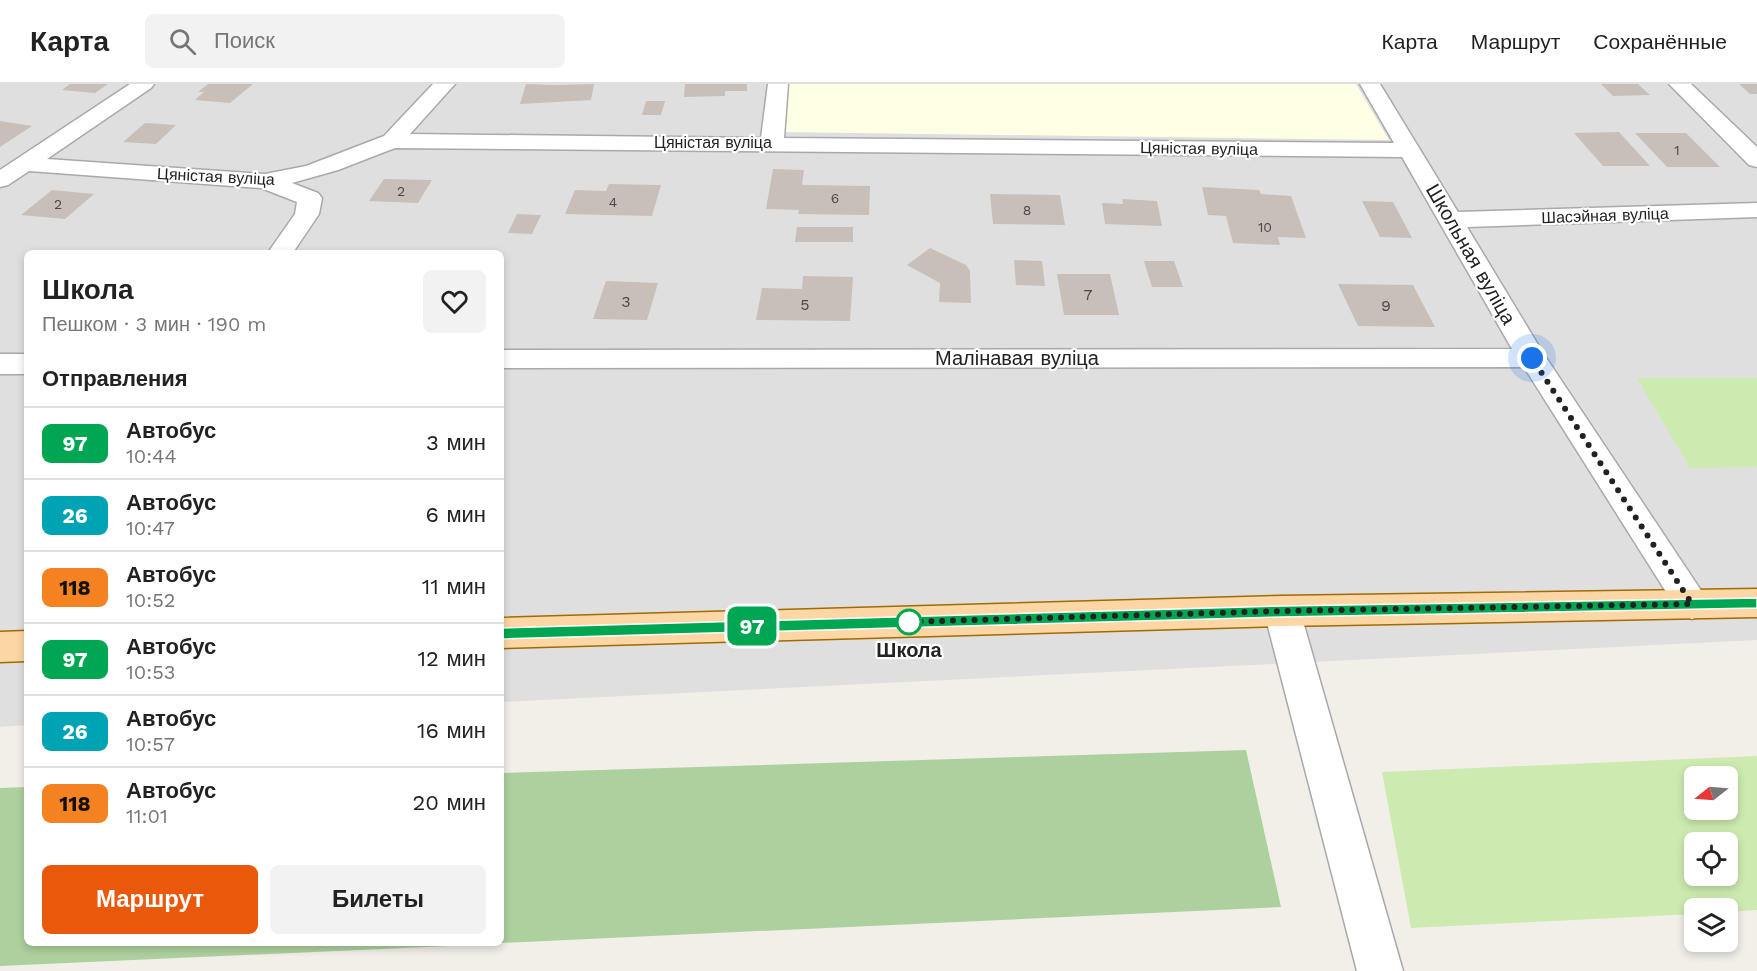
<!DOCTYPE html>
<html lang="ru">
<head>
<meta charset="utf-8">
<style>
  :root { --surface:#fff; --page:#f2f2f2; --text:#222; --muted:#767676; --line:#e0e0e0; --accent:#ea580c }
  body { margin:0; font-family:"Work Sans",sans-serif; background:var(--page); color:var(--text); height:100vh; display:flex; flex-direction:column; font-size:22px; white-space:nowrap }
  * { box-sizing:border-box; margin:0 }
  p { font-size:20px; color:var(--muted) }
  .icon { flex:none; width:33px; height:33px; fill:none; stroke:currentColor; stroke-width:2; stroke-linecap:round; stroke-linejoin:round }
  .map { position:relative; flex:1; overflow:hidden }
  .details { position:absolute; left:24px; top:166px; width:480px; height:696px; display:flex; flex-direction:column; background:var(--surface); border-radius:9px; box-shadow:0 3px 9px #0003 }
  .details>* { flex:none }
  .badge { padding:0 12px; border-radius:9px; font-size:21px; line-height:39px }
  .needle { width:39px; rotate:253deg }
  .tools { position:absolute; left:1684px; top:682px; display:grid; gap:12px }
  .tools a { display:grid; place-items:center; width:54px; height:54px; border-radius:9px; background:var(--surface); box-shadow:0 3px 9px #0003; font-size:30px }
  .you { position:absolute; width:30px; height:30px; margin:-15px; border:4px solid #fff; border-radius:50%; background:#1a73e8; box-shadow:0 0 0 9px #1a73e833 }
  .map>.badge { position:absolute; translate:-50% -50%; box-shadow:0 0 0 3px #fff }
  h2 { padding:0 18px; font-size:22px; line-height:54px }
  .round { display:grid; place-items:center; flex:none; width:63px; height:63px; border-radius:9px; background:var(--page) }
  .head { display:flex; align-items:center; justify-content:space-between; height:102px; padding:0 18px }
  h1 { font-size:28px; font-weight:700; line-height:45px }
  .button { display:flex; gap:12px; margin-top:auto; padding:12px 18px }
  .button a { flex:1; height:69px; border-radius:9px; background:var(--accent); color:#fff; font-size:24px; font-weight:700; line-height:69px; text-align:center }
  .button a+a { background:var(--page); color:var(--text) }
  ul { padding:0; list-style:none }
  li { display:flex; align-items:center; gap:18px; height:72px; padding:0 18px; border-top:2px solid var(--line) }
  li div { flex:1 }
  li b { display:block; font-size:22px }
  li em { font-style:normal }
  li .badge { min-width:66px; font-weight:700; text-align:center }
  header { display:flex; align-items:center; gap:36px; box-sizing:border-box; height:84px; padding:0 30px; background:var(--surface); border-bottom:2px solid var(--line) }
  header strong { font-size:28px }
  nav { display:flex; gap:33px; margin-inline-start:auto; font-size:21px }
  .search { width:420px; height:54px; background:var(--page); display:flex; align-items:center; gap:15px; box-sizing:border-box; padding:0 21px; border-radius:9px; color:var(--muted); font-size:22px }
  .map>svg:first-child { display:block }
  .residential { fill:#e0dfdf }
  .education { fill:#ffffe5 }
  .grass { fill:#cdebb0; fill-rule:evenodd }
  .forest { fill:#add19e }
  .building { fill:#c7bfb8 }
  .lines { fill:none; stroke-linecap:round; stroke-linejoin:round }
  .minor-casing { stroke:#a9a9a9; stroke-width:3 }
  .primary-casing { stroke:#a06b00; stroke-width:3 }
  .minor { fill:#fff; fill-rule:evenodd }
  .primary { fill:#fcd6a4; fill-rule:evenodd }
  .line { fill:#00a651; stroke:#fff; stroke-width:1.5 }
  .walk { stroke:#222; stroke-width:6; stroke-dasharray:0 10.8 }
  .stop-dot { fill:#fff; stroke:#00a651; stroke-width:3 }
  .labels { text-anchor:middle; stroke-width:4.5; stroke-linejoin:round; paint-order:stroke }
  .far-number-label { font-size:14px; fill:#4b4948 }
  .far-street-label { font-size:16px; fill:#222; stroke:#fff }
  .number-label { font-size:16px; fill:#4b4948 }
  .street-label { font-size:20px; fill:#222; stroke:#fff }
  .stop-label { font-size:20px; font-weight:bold; fill:#222; stroke:#fff }
</style>
</head>
<body>
<header>
<strong>Карта</strong>
<div class="search"><svg class="icon" aria-label="search" viewBox="0 0 24 24"><circle cx="10" cy="10" r="6"/><path d="M15 15l6 6"/></svg>Поиск</div>
<nav><a>Карта</a><a>Маршрут</a><a>Сохранённые</a></nav>
</header>
<div class="map">
<svg width="1757" height="887" viewBox="0 0 1757 887">
  <rect width="100%" height="100%" fill="#f2efe9"/>
  <path class="residential" d="M0,0H1757V556L501,618V170H27V641L0,643Z"/>
  <path class="education" d="M786,0H1356L1389,56L780,48Z"/>
  <path class="grass" d="M1637,294H1757V383L1690,384Z
    M1757,672V826L1728,828V825H1695V830L1411,844L1382,688ZM1695,693H1728V726H1695ZM1695,759H1728V792H1695Z"/>
  <path class="forest" d="M1246,666L1281,823L501,859V689Z
    M27,703V860H494L0,882V704Z"/>
  <path class="building" d="M70,0H108L95,9L62,6Z
    M208,0H253L230,19L195,16L204,8H198Z
    M526,0L555,1L594,0L591,16L520,20Z
    M685,0H747V7H725V12L684,13Z
    M1601,0H1638L1650,11L1613,12Z
    M1739,0H1757V10H1750Z
    M646,17H665L661,31H642Z
    M0,37L32,42L0,63Z
    M145,39L176,41L156,60L123,58Z
    M1619,48L1650,82H1603L1574,49Z
    M1635,49H1686L1720,83H1667Z
    M773,85L804,86L802,101L870,102L869,131L798,130L799,126L766,125Z
    M384,95L432,96L418,119L369,117Z
    M609,100L661,101L652,132L565,130L575,106L606,107Z
    M1202,103L1259,106L1261,110L1291,112L1306,154L1278,153L1280,161L1233,159L1226,132L1208,131Z
    M52,106L94,110L65,135L21,131Z
    M990,110L1060,111L1065,141L993,140Z
    M1122,115L1157,117L1162,142L1105,140L1102,119L1123,120Z
    M1362,117L1393,118L1412,154L1380,153Z
    M517,130L541,131L532,150L508,149Z
    M797,143H853V158H795Z
    M930,164L966,181L970,187L971,219L939,218L940,199L907,181Z
    M1014,176L1042,177L1045,202L1016,201Z
    M1144,177H1174L1183,203H1152Z
    M1057,190H1110L1119,231H1064Z
    M803,192L853,193L850,237L756,236L762,204L802,205Z
    M606,197L658,199L647,236L593,235Z
    M1338,200L1413,201L1435,243L1358,242Z"/>
  <g class="lines">
    <g class="minor-casing">
      <path id="minor" d="M130,0H154L151,4L47,75L265,90L306,82L384,52L433,0H455L410,50L761,54L768,0H788L784,54L1394,59L1360,0H1380L1458,128L1757,119V133L1467,143L1543,269L1710,520L1704,530L1692,535L1680,530L1524,283L501,284V266L1512,265L1402,73L395,64L338,86L292,99L318,109L322,114L319,130L292,170H267L295,130L297,118L261,104L29,87L8,101L0,103V86Z
        M1669,0H1691L1757,63V83L1749,81Z
        M0,270H27V290H0Z
        M1282,512L1294,517L1300,527L1403,887H1357L1264,527L1270,517Z"/>
    </g>
    <g class="primary-casing">
      <path id="primary" d="M1757,505V533L1282,542L501,564V534L1282,512Z
        M27,547V577L0,578V548Z"/>
    </g>
    <use href="#minor" class="minor"/>
    <use href="#primary" class="primary"/>
  </g>
  <path class="line" d="M1757,514V524L1282,533L501,555L495,549L501,544L1282,522Z"/>
  <g class="lines">
    <path class="walk" d="M909,538H904L1282,527L1692,520L1532,274"/>
  </g>
  <circle class="stop-dot" cx="909" cy="538" r="12"/>
  <g class="labels">
    <g class="far-number-label">
      <text x="1677" y="71">1</text>
      <text x="401" y="112">2</text>
      <text x="835" y="119">6</text>
      <text x="613" y="123">4</text>
      <text x="58" y="125">2</text>
      <text x="1027" y="131">8</text>
      <text x="1265" y="148">10</text>
    </g>
    <g class="far-street-label">
      <text x="713" y="64">Цяністая вуліца</text>
      <text transform="translate(1199 64) rotate(1)" y="6">Цяністая вуліца</text>
      <text transform="translate(216 92) rotate(3)" y="6">Цяністая вуліца</text>
      <text transform="translate(1605 131) rotate(-2)" y="6">Шасэйная вуліца</text>
    </g>
    <g class="number-label">
      <text x="1088" y="216">7</text>
      <text x="626" y="223">3</text>
      <text x="805" y="226">5</text>
      <text x="1386" y="227">9</text>
    </g>
    <g class="street-label">
      <text transform="translate(1471 170) rotate(60)" y="7">Школьная вуліца</text>
      <text x="1017" y="281">Малінавая вуліца</text>
    </g>
    <g class="stop-label">
      <text x="909" y="573">Школа</text>
    </g>
  </g>
</svg>
<div class="tools">
<a><svg class="needle" viewBox="-14 -14 28 28"><path d="M0-13l5 13h-10z" fill="#e53935"/><path d="M0 13l5-13h-10z" fill="#767676"/></svg></a>
<a><svg class="icon" aria-label="locate" viewBox="0 0 24 24"><circle cx="12" cy="12" r="6"/><path d="M12 2v4M12 18v4M2 12h4M18 12h4"/></svg></a>
<a><svg class="icon" aria-label="layers" viewBox="0 0 24 24"><path d="M12 4l9 5-9 5-9-5zM3 14l9 5 9-5"/></svg></a>
</div>
<div class="you" style="left:1532px;top:274px"></div>
<b class="badge" style="left:752px;top:542px;background:#00a651;color:#fff">97</b>
<section class="details">
<div class="head"><div><h1>Школа</h1><p>Пешком · 3 мин · 190 m</p></div><a class="round"><svg class="icon" aria-label="heart" viewBox="0 0 24 24"><path d="M12 20l-8-8c-3-5 5-10 8-4 3-6 11-1 8 4z"/></svg></a></div>
<h2>Отправления</h2>
<ul>
<li><span class="badge" style="background:#00a651;color:#fff">97</span><div><b>Автобус</b><p>10:44</p></div><em>3 мин</em></li>
<li><span class="badge" style="background:#00a3b4;color:#fff">26</span><div><b>Автобус</b><p>10:47</p></div><em>6 мин</em></li>
<li><span class="badge" style="background:#f58220;color:#111">118</span><div><b>Автобус</b><p>10:52</p></div><em>11 мин</em></li>
<li><span class="badge" style="background:#00a651;color:#fff">97</span><div><b>Автобус</b><p>10:53</p></div><em>12 мин</em></li>
<li><span class="badge" style="background:#00a3b4;color:#fff">26</span><div><b>Автобус</b><p>10:57</p></div><em>16 мин</em></li>
<li><span class="badge" style="background:#f58220;color:#111">118</span><div><b>Автобус</b><p>11:01</p></div><em>20 мин</em></li>
</ul>
<div class="button"><a>Маршрут</a><a>Билеты</a></div>
</section>
</div>
</body>
</html>
